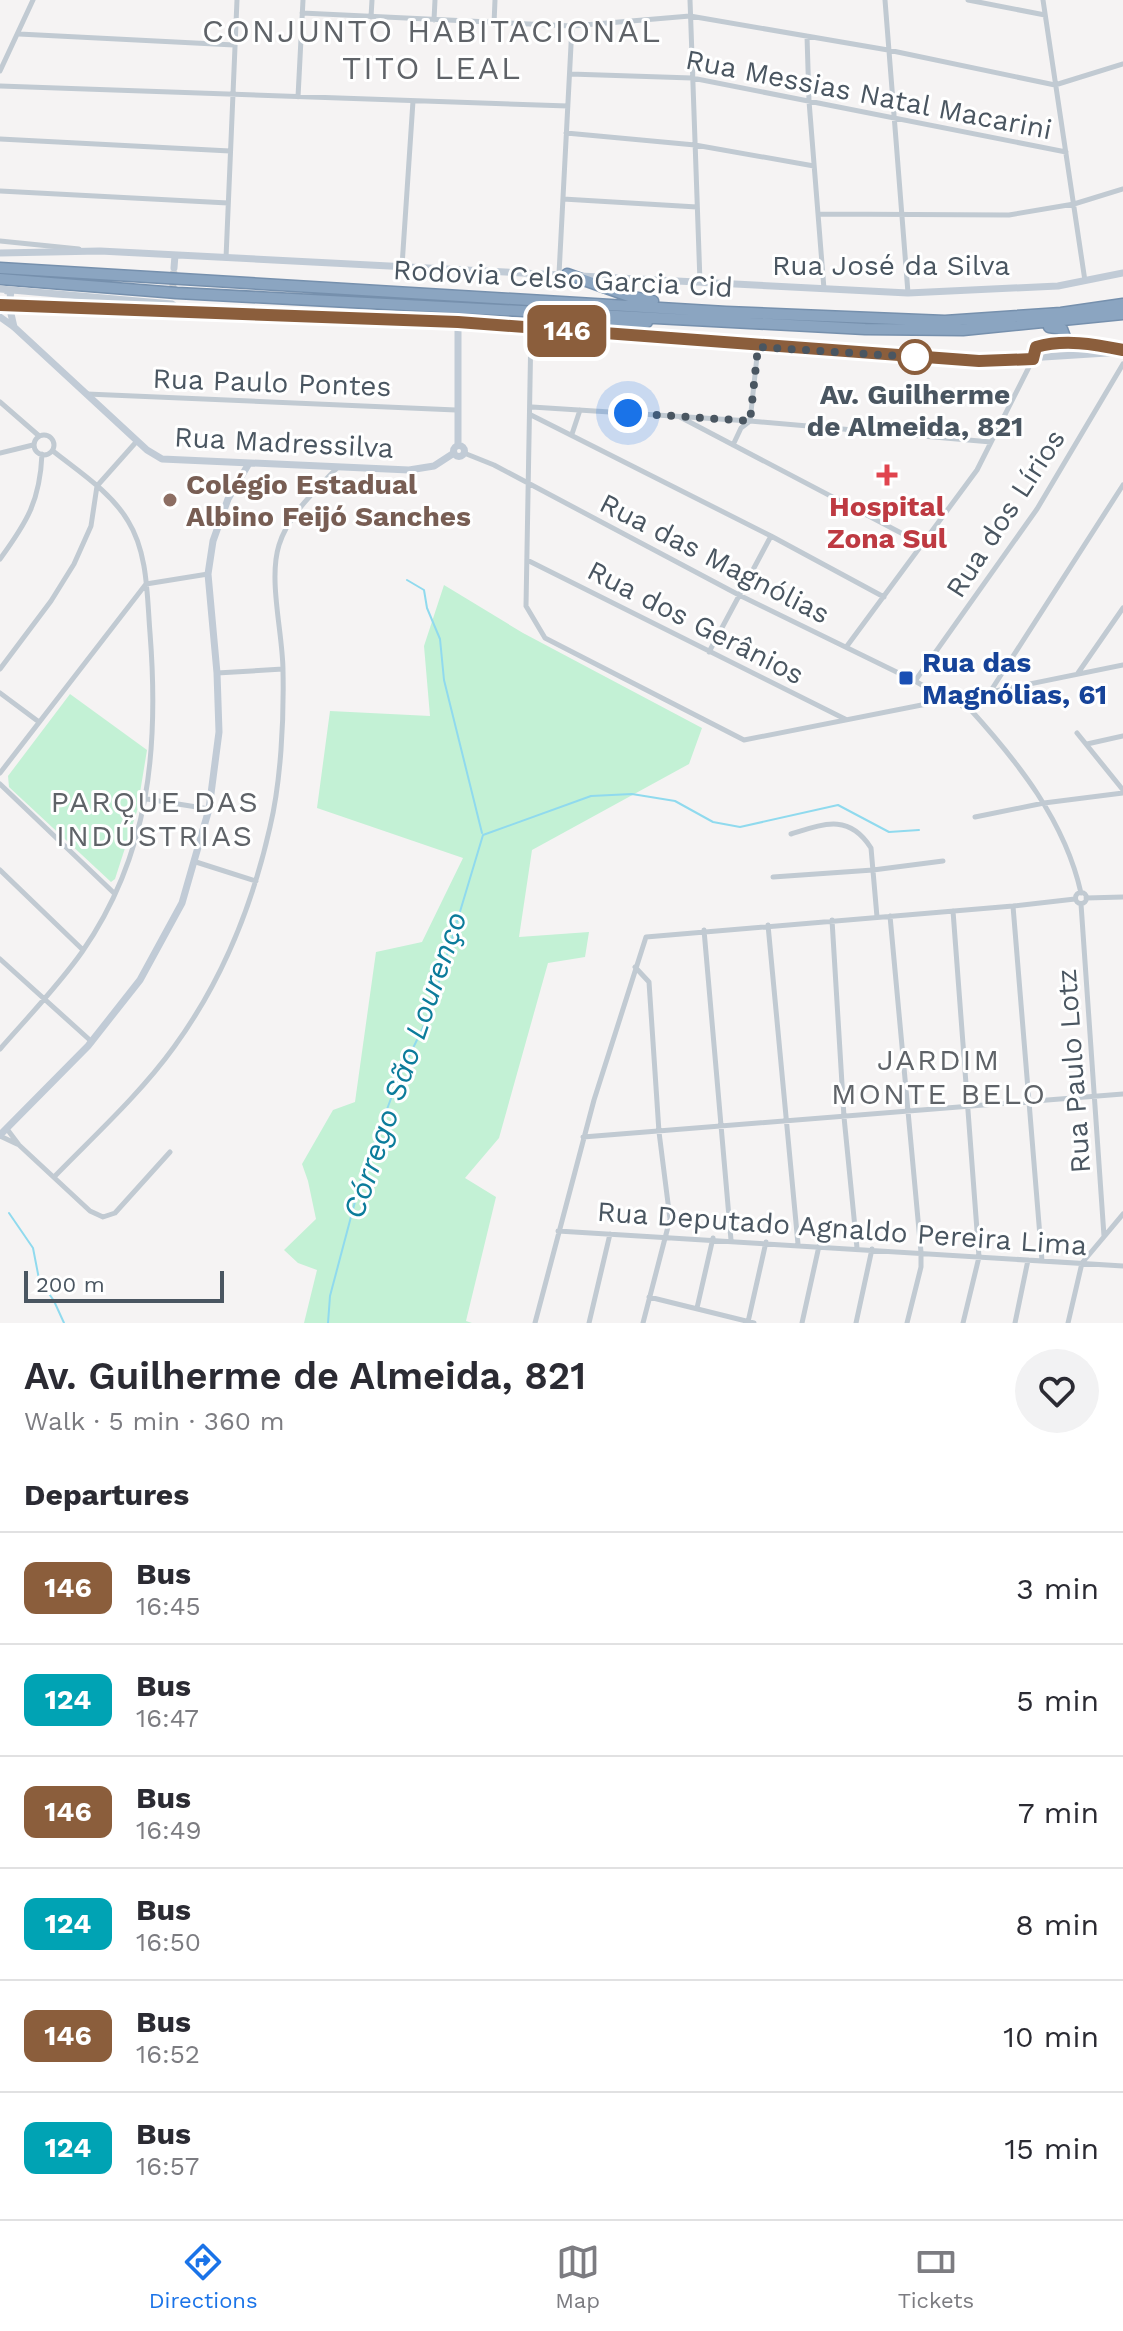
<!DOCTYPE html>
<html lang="en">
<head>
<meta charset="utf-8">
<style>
  :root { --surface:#fff; --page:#f2f2f3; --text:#2b2b33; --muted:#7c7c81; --line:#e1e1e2; --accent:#1a73e8 }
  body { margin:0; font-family:"Work Sans",sans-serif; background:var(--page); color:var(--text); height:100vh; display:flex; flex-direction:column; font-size:30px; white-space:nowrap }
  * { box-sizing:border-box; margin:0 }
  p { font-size:26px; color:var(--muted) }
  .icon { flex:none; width:44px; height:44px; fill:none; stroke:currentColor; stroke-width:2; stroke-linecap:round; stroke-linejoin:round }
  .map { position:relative; height:1323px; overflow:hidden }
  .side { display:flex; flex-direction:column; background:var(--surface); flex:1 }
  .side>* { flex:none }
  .badge { padding:0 16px; border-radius:12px; font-size:28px; line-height:52px }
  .scale { position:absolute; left:24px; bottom:20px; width:200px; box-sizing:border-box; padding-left:8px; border:4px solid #4a5661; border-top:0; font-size:22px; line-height:28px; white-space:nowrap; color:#4a5661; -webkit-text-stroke:6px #fff; paint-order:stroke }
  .you { position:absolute; width:40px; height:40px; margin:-20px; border:6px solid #fff; border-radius:50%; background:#1a73e8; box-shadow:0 0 0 12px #1a73e833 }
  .map>.badge { position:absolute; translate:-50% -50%; box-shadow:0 0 0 4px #fff }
  h2 { padding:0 24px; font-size:30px; line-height:72px }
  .round { display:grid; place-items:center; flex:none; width:84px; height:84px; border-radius:42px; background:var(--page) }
  .head { display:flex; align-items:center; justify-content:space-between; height:136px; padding:0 24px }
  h1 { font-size:38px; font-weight:600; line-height:60px }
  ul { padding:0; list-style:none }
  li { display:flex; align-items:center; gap:24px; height:112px; padding:0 24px; border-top:2px solid var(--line) }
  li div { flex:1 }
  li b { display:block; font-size:30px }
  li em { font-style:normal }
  li .badge { min-width:88px; font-weight:700; text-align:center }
  .menu { display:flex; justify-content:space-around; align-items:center; height:112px; border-top:2px solid var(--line); background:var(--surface); font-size:22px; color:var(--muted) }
  .menu a { display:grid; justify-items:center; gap:4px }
  .menu .on { color:var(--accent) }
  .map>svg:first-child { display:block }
  .green { fill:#c3f1d5 }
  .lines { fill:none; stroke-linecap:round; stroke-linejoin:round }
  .stream { stroke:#90daee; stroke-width:2 }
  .secondary-tunnel { stroke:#caccce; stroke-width:7; stroke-dasharray:7 3.5; stroke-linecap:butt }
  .highway-casing { stroke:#7690ad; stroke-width:13 }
  .street { stroke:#c1cad2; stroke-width:5 }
  .secondary { stroke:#c1cbd6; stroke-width:7 }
  .highway { stroke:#8ba5c1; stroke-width:10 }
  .line-casing { stroke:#fff; stroke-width:18 }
  .line { stroke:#8b5e3c; stroke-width:12 }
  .walk { stroke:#4a5661; stroke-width:8; stroke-dasharray:0 14.4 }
  .stop-dot { fill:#fff; stroke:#8b5e3c; stroke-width:4 }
  .health-dot { fill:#e0444e; stroke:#fff; stroke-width:3 }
  .education-dot { fill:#8d6e63; stroke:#fff; stroke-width:3 }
  .transit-dot { fill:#1a4fb4; stroke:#fff; stroke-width:3 }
  .labels { text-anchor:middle; stroke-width:6; stroke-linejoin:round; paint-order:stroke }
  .street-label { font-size:28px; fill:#4a5661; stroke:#fff }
  .stop-label { font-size:28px; font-weight:bold; fill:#4a5661; stroke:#fff }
  .education-label { font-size:28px; font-weight:bold; fill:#785e54; stroke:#fff; text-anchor:start }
  .health-label { font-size:28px; font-weight:bold; fill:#be3a42; stroke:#fff }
  .transit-label { font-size:28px; font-weight:bold; fill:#164399; stroke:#fff; text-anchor:start }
  .neighbourhood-label { font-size:30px; letter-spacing:2px; fill:#5f6368; stroke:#fff }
  .water-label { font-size:30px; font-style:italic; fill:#0c7c9b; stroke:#fff }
  .quarter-label { font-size:32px; letter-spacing:2px; fill:#5f6368; stroke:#fff }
</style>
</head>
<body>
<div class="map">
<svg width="1123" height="1323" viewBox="0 0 1123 1323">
  <rect width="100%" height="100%" fill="#f5f3f3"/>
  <path class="green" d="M444,585L523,633L702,728L689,764L532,850L519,937L589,932L585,957L548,963L499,1138L465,1178L496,1197L466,1321L472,1323H304L317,1270L298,1263L284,1250L316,1219L308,1181L302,1164L333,1110L355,1102L376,952L422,942L463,858L317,808L330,711L430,716L424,646Z
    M70,694L147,750L137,811L115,879L111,882L9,787L8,776Z"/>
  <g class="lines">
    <path class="stream" d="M407,580L424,590L427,608L440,639L444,680L482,833
      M9,1213L33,1248L39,1279L54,1301L64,1323
      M328,1323L330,1296L361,1179L399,1077L429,1015L483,835L591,796L632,794L675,801L713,822L740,827L838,805L889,832L919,830"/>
    <path class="secondary-tunnel" d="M172,299L174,268"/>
    <g class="highway-casing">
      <path id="highway" d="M0,268L726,312L945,321L1061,313L1123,304
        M567,274L629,296L653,301
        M0,279L177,293L865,329L963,330L1123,314
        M1049,327L1062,329L1065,337L1063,343
        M565,331L647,322"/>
    </g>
    <path class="street" d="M690,0L700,282
      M885,0L908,293
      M968,0L1045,15
      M1043,0L1085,281
      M302,13L572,26L690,16L888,50L1055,85L1123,64
      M371,17L372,0
      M434,20L435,0
      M494,24L495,0
      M19,34L234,45
      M807,36L809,101L824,289
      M0,71L33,0
      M570,74L692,78L1066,152
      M0,86L568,106
      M298,97L303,0
      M566,133L695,145L814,166
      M0,139L230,151
      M0,191L228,203
      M563,199L697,207
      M818,214L1009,215L1074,204L1123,189
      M0,241L79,249
      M226,258L237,0
      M402,266L413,101
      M559,274L572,26
      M531,328L526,606L545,638L744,740L947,700L961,701
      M87,394L456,410
      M0,402L38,435
      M532,407L750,421L991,442
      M531,415L771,536L884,597
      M680,417L924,545
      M572,434L580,410
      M34 445a10 10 0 1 1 20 0a10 10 0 1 1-20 0Z
      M733,445L741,428L750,421L758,347
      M0,453L33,445
      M464,453L494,465L739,595L915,681L946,699
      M0,559C27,522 40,501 42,454
      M527,560L845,719
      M847,646L977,470L1033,359
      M709,652L771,536
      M0,669L51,601L74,564L91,526L97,486L137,441
      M217,673L283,669
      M1078,673L1123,608
      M915,681L1037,509L1123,364
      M990,692L1123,485
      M0,693L39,722
      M960 701a7 7 0 1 1 14 0a7 7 0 1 1-14 0Z
      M971,696L1123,665
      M969,708C1018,762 1065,821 1081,893
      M1077,733L1123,790
      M1087,744L1123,736
      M0,773L146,584L208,574
      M0,784L115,894
      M147,799L209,809
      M975,817L1044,803L1123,793
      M791,834C823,824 849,813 871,848L877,917
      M196,862L256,881
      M0,870L83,950
      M773,877L873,870L943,861
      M1075.5 898a5.5 5.5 0 1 1 11 0a5.5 5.5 0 1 1-11 0Z
      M1086,898L1123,897
      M1081,904L1104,1236
      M1013,906L1042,1261
      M953,911L979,1257L963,1323
      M890,916L921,1252V1267L907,1323
      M832,920L844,1117L857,1248
      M768,925L798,1244
      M704,930L731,1240
      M0,959L92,1042
      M635,967L649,982L659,1132L670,1219L643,1323
      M0,1049C28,1017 58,986 82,952C150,854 159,747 150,633C147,596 148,553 128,521C111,492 78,471 53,451
      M7,1129L19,1145L90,1211L103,1217L115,1213L170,1152
      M0,1136L17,1144
      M583,1137L1123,1094
      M55,1176C95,1135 140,1094 174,1047C222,981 252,907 270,827C281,781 284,719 283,671C283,634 268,580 279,545C288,515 316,490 337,468
      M558,1231L1123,1266
      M649,1297L754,1323
      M697,1308L713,1238
      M748,1322L766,1242
      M535,1323L594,1100L646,937L1013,906L1075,899
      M589,1323L610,1234
      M802,1323L819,1246
      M856,1323L872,1249
      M1015,1323L1028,1260
      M1068,1323L1082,1263L1123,1214"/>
    <path class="secondary" d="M0,253L100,251L908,293L1058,286L1123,273
      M174,268L175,255
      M0,289L172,304L180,310
      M7,291H11L9,305L14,327
      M0,305L458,322L569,331
      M0,317L14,327L147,450L162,459L409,470L434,466L454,453
      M458,322V445
      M585,333L979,361L1123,352
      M1033,359L1034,351L1039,346L1092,344L1120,350
      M453.5 451a5.5 5.5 0 1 1 11 0a5.5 5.5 0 1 1-11 0Z
      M0,1135L88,1046L140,980L182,903L209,809L219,732L217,673L208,574L213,541L228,499L248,465"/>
    <use href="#highway" class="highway"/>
  </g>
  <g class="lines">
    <g class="line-casing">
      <path id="line" d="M0,305L458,322L979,361L1033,359L1036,347C1064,339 1094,344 1123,350"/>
    </g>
    <use href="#line" class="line"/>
    <path class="walk" d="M628,413L750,421L758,347L915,357"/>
  </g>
  <circle class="stop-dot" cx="915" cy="357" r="16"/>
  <path class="health-dot" d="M883 463h8v8h8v8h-8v8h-8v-8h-8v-8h8z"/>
  <circle class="education-dot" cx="170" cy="500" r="8"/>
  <rect class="transit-dot" x="898" y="670" width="16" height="16" rx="4"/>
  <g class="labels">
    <g class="street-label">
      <text transform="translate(869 94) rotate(11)" y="10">Rua Messias Natal Macarini</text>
      <text x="891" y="275">Rua José da Silva</text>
      <text transform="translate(563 278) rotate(3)" y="10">Rodovia Celso Garcia Cid</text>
      <text transform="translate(272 382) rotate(2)" y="10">Rua Paulo Pontes</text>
      <text transform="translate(284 442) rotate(3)" y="10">Rua Madressilva</text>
      <text transform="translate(1005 513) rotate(-57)" y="10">Rua dos Lírios</text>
      <text transform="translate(715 558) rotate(27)" y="10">Rua das Magnólias</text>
      <text transform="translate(696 622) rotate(27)" y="10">Rua dos Gerânios</text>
      <text transform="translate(1073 1071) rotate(-94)" y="10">Rua Paulo Lotz</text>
      <text transform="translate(842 1228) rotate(4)" y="10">Rua Deputado Agnaldo Pereira Lima</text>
    </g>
    <g class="stop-label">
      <text x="915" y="404">Av. Guilherme<tspan x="915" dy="32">de Almeida, 821</tspan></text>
    </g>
    <g class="education-label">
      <text x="186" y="494">Colégio Estadual<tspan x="186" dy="32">Albino Feijó Sanches</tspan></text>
    </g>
    <g class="health-label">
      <text x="887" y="516">Hospital<tspan x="887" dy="32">Zona Sul</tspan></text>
    </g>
    <g class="transit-label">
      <text x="922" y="672">Rua das<tspan x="922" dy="32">Magnólias, 61</tspan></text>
    </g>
    <g class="neighbourhood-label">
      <text x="155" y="812">PARQUE DAS<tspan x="155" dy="34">INDÚSTRIAS</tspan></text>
      <text x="939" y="1070">JARDIM<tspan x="939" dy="34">MONTE BELO</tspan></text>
    </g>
    <g class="water-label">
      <text transform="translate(405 1065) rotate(-71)" y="10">Córrego São Lourenço</text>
    </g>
    <g class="quarter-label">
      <text x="432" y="42">CONJUNTO HABITACIONAL<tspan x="432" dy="37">TITO LEAL</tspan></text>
    </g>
  </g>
</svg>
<div class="scale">200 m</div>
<div class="you" style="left:628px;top:413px"></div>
<b class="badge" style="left:567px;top:331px;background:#8b5e3c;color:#fff">146</b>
</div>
<section class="side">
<div class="head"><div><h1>Av. Guilherme de Almeida, 821</h1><p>Walk · 5 min · 360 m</p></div><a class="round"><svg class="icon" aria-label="heart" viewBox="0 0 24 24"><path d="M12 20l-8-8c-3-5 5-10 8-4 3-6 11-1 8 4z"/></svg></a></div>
<h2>Departures</h2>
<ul>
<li><span class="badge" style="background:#8b5e3c;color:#fff">146</span><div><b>Bus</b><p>16:45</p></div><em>3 min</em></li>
<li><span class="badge" style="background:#00a3b4;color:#fff">124</span><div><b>Bus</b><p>16:47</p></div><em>5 min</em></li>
<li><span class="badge" style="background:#8b5e3c;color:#fff">146</span><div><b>Bus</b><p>16:49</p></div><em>7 min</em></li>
<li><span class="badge" style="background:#00a3b4;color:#fff">124</span><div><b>Bus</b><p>16:50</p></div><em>8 min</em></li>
<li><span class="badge" style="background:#8b5e3c;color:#fff">146</span><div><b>Bus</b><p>16:52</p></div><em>10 min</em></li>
<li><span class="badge" style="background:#00a3b4;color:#fff">124</span><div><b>Bus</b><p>16:57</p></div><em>15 min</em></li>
</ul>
</section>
<nav class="menu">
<a class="on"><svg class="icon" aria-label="directions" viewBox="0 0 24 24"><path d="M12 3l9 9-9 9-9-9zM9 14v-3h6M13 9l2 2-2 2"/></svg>Directions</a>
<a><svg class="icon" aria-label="map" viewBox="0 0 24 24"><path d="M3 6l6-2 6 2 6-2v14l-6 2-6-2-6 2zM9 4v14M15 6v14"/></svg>Map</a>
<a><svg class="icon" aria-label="tickets" viewBox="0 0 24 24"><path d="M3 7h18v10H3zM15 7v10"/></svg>Tickets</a>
</nav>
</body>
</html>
